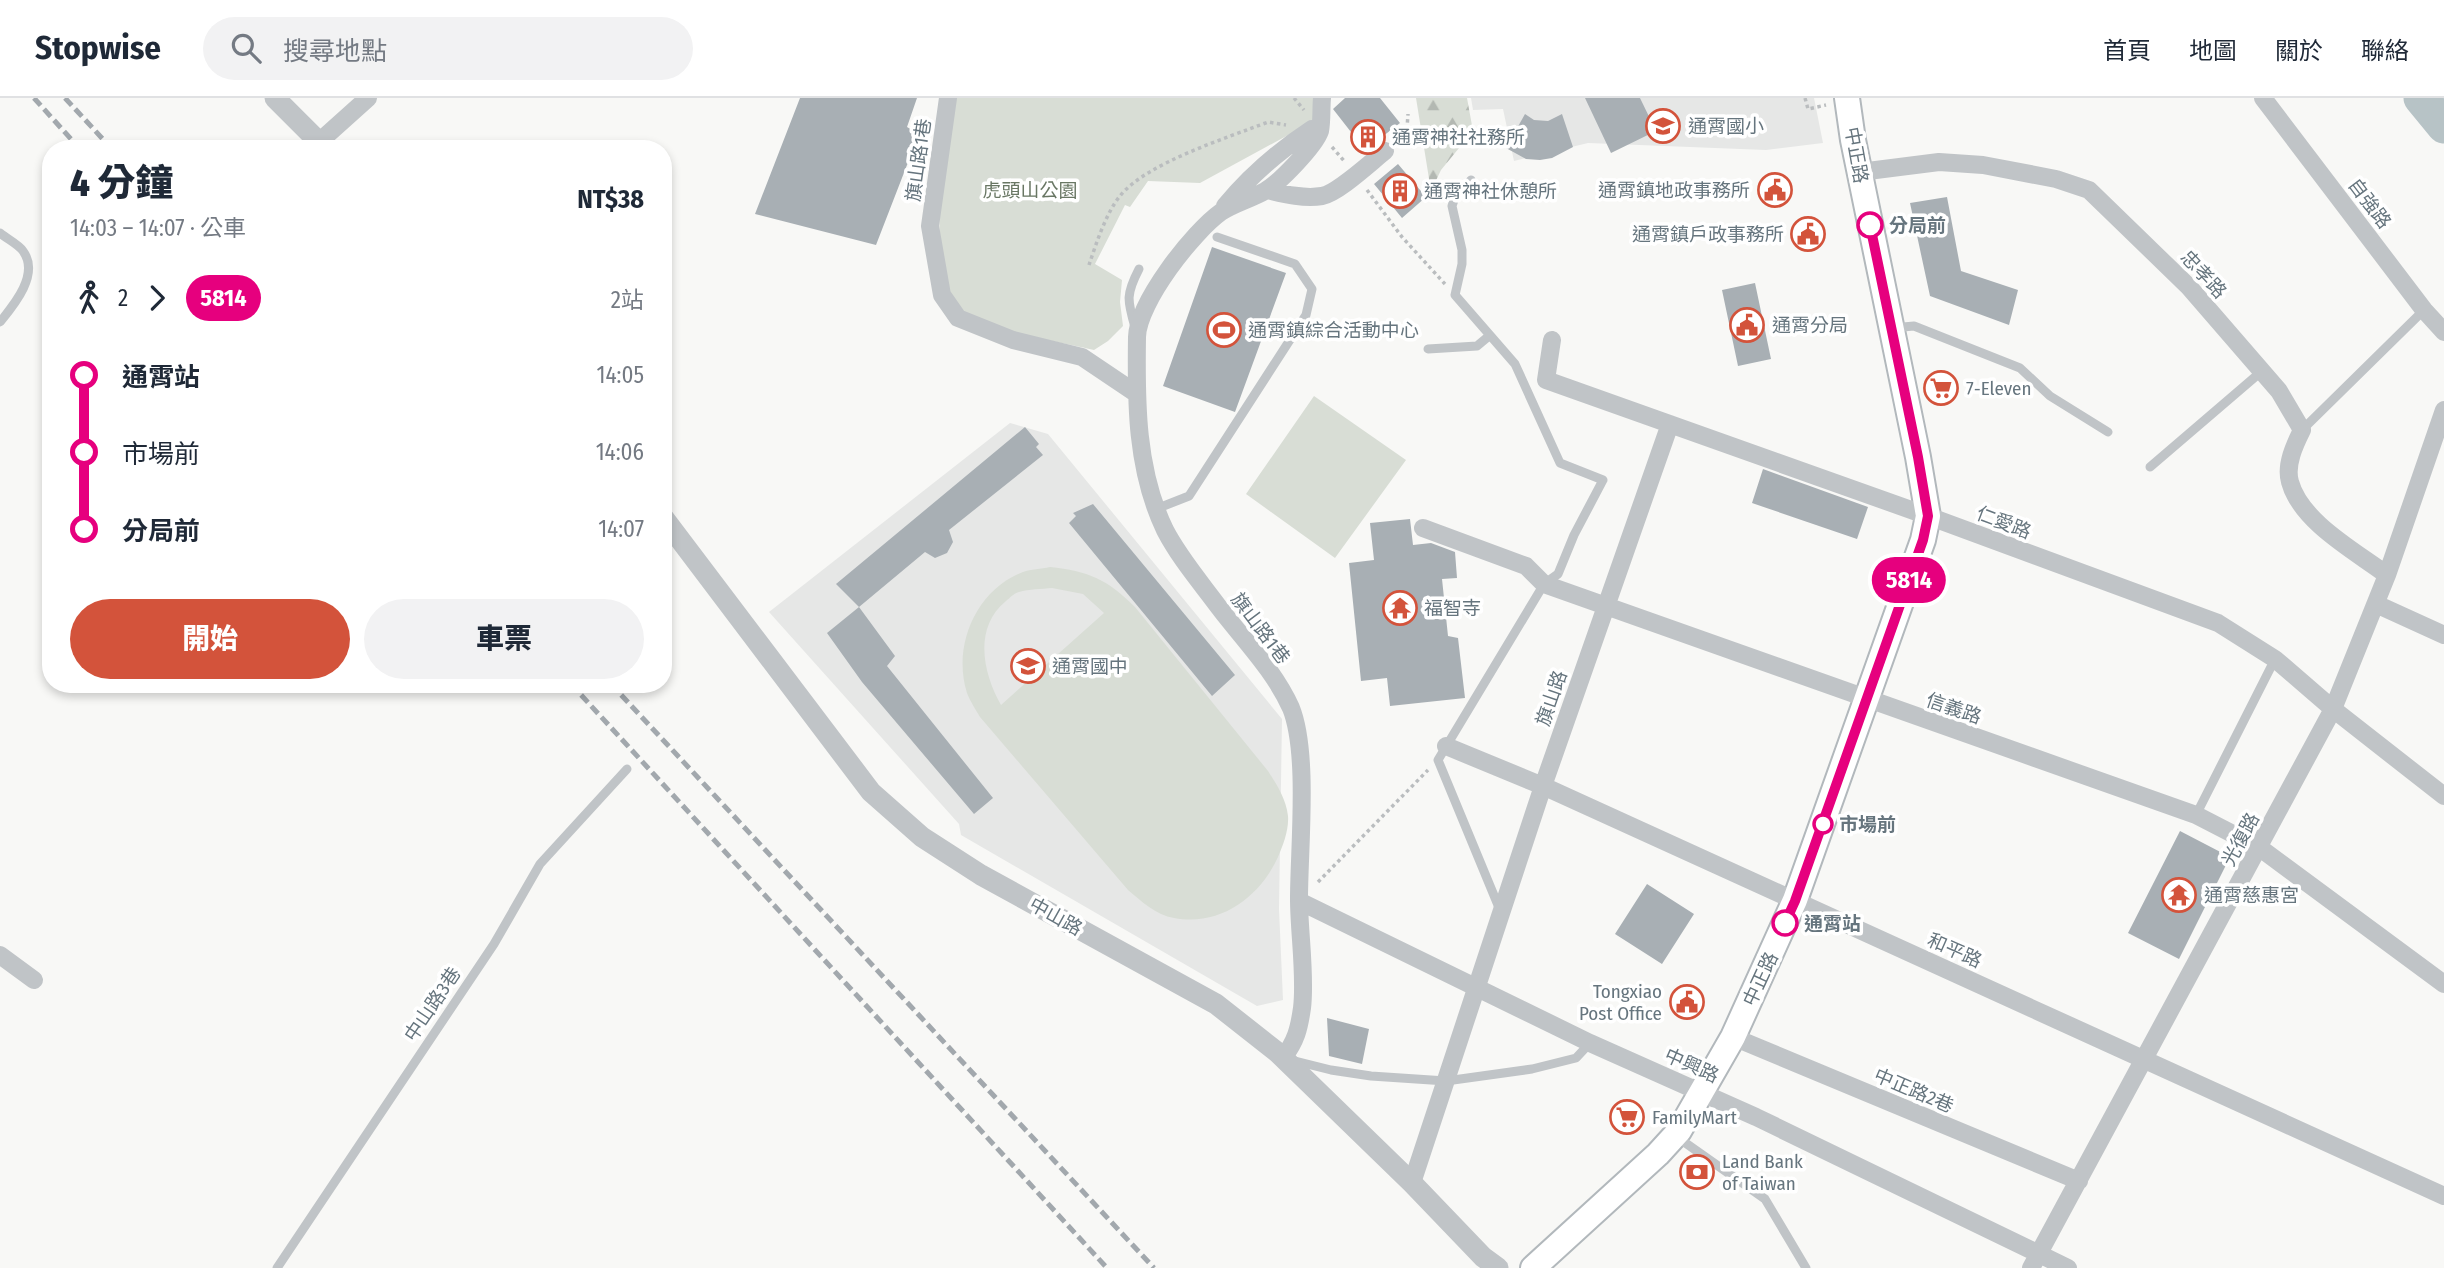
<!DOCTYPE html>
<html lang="zh-TW">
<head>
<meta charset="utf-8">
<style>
  :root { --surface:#fff; --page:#f2f2f3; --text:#1f2937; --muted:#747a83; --line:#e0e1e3; --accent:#d3533b }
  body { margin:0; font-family:"Fira Sans Condensed","Noto Sans TC",sans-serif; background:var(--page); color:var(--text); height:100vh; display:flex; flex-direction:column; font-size:26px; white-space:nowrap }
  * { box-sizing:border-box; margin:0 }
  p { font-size:23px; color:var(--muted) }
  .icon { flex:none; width:38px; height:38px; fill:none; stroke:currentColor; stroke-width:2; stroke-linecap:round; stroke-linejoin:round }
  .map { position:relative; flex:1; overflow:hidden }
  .panel { position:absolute; left:42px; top:42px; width:630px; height:553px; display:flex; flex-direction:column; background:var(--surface); border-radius:28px; box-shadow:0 4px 10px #0003 }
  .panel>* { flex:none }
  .badge { padding:0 14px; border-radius:23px; font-size:24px; line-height:46px }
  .map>.badge { position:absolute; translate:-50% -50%; box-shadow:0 0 0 4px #fff }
  .legs { display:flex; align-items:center; gap:10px; height:77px; padding:0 28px; font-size:23px }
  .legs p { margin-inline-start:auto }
  .overview { display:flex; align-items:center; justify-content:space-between; height:119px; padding:0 28px }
  h1 { font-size:38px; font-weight:800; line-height:52px }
  .primary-button { display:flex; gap:14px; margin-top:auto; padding:14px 28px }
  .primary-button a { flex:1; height:80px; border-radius:42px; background:var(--accent); color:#fff; font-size:28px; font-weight:800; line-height:80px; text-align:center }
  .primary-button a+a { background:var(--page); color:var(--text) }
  ul { padding:0 28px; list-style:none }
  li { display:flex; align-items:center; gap:24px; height:77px; font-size:26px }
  li i { display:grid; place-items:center; width:10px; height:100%; margin:0 9px; background:currentColor }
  li i::after { content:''; width:18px; height:18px; margin:-9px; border:5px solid; border-radius:50%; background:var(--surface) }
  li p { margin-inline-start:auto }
  li:first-child i { background:linear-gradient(#0000 50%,currentColor 0) }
  li:last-child i { background:linear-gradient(currentColor 50%,#0000 0) }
  header { display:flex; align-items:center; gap:42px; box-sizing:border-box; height:98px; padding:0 35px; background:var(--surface); border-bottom:2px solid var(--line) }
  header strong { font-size:33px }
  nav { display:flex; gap:38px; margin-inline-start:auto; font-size:24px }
  .search { width:490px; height:63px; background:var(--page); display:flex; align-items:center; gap:18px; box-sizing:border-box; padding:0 24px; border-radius:38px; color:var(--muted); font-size:26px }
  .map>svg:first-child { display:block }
  .built { fill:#e6e7e6 }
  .green { fill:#d8ddd5; fill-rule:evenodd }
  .forest { fill:url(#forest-firs) }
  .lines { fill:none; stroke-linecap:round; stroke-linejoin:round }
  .river { stroke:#b7c3c6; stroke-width:35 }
  .building { fill:#a8afb4 }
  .secondary-casing { stroke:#b2b8bc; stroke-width:28 }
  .path { stroke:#babdbf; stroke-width:3.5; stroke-dasharray:3.5 3.5; stroke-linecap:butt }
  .service { stroke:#c0c4c7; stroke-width:9 }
  .minor { stroke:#c0c4c7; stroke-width:18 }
  .tertiary { stroke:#c0c4c7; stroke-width:21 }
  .secondary { stroke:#fff; stroke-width:24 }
  .rail { stroke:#a2a8ad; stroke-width:5; stroke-dasharray:10 5; stroke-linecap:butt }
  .line-1-casing { stroke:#fff; stroke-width:16 }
  .line-1 { stroke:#e6007e; stroke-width:10 }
  .stop-1-dot { fill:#fff; stroke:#e6007e; stroke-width:3.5 }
  .labels { text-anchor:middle; stroke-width:7; stroke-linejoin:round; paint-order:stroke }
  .poi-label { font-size:19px; fill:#66757e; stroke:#fff; text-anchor:start }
  .street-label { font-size:19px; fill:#66757e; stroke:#fff }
  .park-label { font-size:19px; fill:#697764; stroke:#fff }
  .stop-label { font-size:19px; font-weight:bold; fill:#66757e; stroke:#fff; text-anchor:start }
</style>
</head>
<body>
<header>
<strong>Stopwise</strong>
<div class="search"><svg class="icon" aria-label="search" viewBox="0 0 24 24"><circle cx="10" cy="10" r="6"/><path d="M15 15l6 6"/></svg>搜尋地點</div>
<nav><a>首頁</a><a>地圖</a><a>關於</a><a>聯絡</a></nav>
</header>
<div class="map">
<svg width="2444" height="1170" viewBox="0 0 2444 1170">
  <defs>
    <pattern id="forest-firs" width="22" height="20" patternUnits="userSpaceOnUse" patternTransform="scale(1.75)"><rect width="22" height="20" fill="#d8ddd5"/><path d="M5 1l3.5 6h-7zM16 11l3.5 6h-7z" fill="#b3b8b2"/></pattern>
  </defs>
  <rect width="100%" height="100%" fill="#f8f8f6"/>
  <path class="built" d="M1471,0H1814L1823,45L1766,52L1588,45L1514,63L1503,11L1473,12Z
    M1010,325L1048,336L1282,621L1279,811L1283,902L1257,908L961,737L959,726L769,514Z"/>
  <path class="green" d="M951,0H1313V33L1290,36L1200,85L1148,83L1130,109L1125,107L1095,166L1122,182L1120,204L1123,228L1108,243L1094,252C1065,245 981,231 962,213C923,177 945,49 951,0Z
    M1314,298L1406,362L1335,460L1246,396Z
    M1050,469C1088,473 1107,481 1135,509L1268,673C1277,687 1286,701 1288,718C1289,732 1283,747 1278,759C1260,799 1220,829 1174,820C1156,817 1141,803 1128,792L980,619C976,612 970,603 967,595C952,548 976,492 1023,474C1031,471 1041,471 1050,469ZM1052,490L1083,496L1104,515L1001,607C983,575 973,530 1006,503C1010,500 1014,495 1019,494C1029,491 1042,491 1052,490Z"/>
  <path class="forest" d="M1416,0H1467L1473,33L1441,72L1431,93Z"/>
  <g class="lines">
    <path class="river" d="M2421,0L2444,28"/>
  </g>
  <path class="building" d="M800,0H917L907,29L919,36L876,147L755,116Z
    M1345,0H1380L1400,25L1365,52L1333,11Z
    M1585,0H1640L1656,33L1611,55Z
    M1525,16L1534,22L1548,23L1562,16L1573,49L1552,60L1540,62L1526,61L1506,50Z
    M1398,66L1426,99L1402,120L1374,86Z
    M1947,99L1961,173L2018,192L2009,227L1930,198L1910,105Z
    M1212,149L1286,175L1235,314L1163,288Z
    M1755,185L1771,261L1738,268L1722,192Z
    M1025,329L1039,346L1036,349L1043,357L949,432L953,444L947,455L935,460L925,454L859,509L836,486Z
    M1763,371L1868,409L1857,441L1752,405Z
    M1093,406L1235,577L1212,598L1069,425L1076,418L1073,415Z
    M1410,421L1413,447L1431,445L1455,454L1457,480L1442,481L1448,538L1458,540L1465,600L1390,608L1387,580L1361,583L1349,465L1374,462L1370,425Z
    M859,509L895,558L887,568L993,700L974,716L862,584L827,535Z
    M2180,733L2230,759L2179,861L2128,835Z
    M1647,786L1694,816L1662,866L1615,836Z
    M1327,920L1369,931L1362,966L1329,958Z"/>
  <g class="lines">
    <g class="secondary-casing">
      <path id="secondary" d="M1533,1170L1658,1056L1679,1033L1733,939L1795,802L1923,442L1928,418L1918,359L1853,42L1847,0"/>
    </g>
    <path class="path" d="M1294,0L1304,12
      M1805,0L1808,11L1826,7
      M1396,41L1407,30L1408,16
      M1332,49L1345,64
      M1367,92L1402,139L1445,186
      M1089,167C1096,146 1106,115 1120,98C1146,65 1227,40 1268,24L1286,27
      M1318,784L1428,672"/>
    <path class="service" d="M1471,82L1454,102L1452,108L1462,152V166L1455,197L1515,266L1560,365L1603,382L1574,437L1558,476L1544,486L1438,662L1500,812
      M0,135C7,141 18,146 23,153C40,176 14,207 0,224
      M1135,229C1127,202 1126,196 1139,171
      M1892,230L1914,228L2020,270L2050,298L2108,334
      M1428,251L1477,248L1489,238
      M2302,332L2424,212
      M2150,369L2262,273
      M1156,411L1189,398L1306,217L1312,191L1295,166L1217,139
      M2196,717L2275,561
      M1295,963L1331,972L1371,978L1446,983L1532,971L1576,960L1590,945
      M1677,1039L1765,1101L1806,1170
      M277,1170L494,846L540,766L627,671"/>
    <path class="minor" d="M948,0L930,128L942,197L958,220L1013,242L1082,259L1137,296
      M2263,0L2424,212L2444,234
      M319,44L368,0
      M1860,74L1939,64L1983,67L2056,81L2089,92L2189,189L2279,293L2302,332C2295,346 2285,367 2290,384C2301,424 2355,453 2387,477
      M1267,92C1284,96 1304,101 1322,98C1338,95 1371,64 1385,53
      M1225,108C1249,79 1280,52 1312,31L1320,32
      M1552,242L1546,282L1928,418L2218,525L2275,561L2333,611L2444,698
      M1423,430L1526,468L1544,486L2196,717L2260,750L2444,886
      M2376,506L2444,537
      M1446,648L1543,688L2444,1098
      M1299,803L1590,945L1756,1019L2068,1170
      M0,857L34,882
      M1733,939L2079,1083
      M1283,960C1296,943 1299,931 1302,910C1306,879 1299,834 1299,801C1299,750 1309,655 1291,610C1275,574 1245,543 1221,512C1202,486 1180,461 1165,432C1136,372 1136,304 1137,239C1138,204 1193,134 1221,114C1235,105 1251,101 1265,93C1279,85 1315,48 1320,33C1322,23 1321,10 1322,0
      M1412,1085L1543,688L1670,326
      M2031,1170L2333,611L2387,477L2444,312"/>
    <path class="tertiary" d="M275,0L326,51
      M663,419L871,694L922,739L981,777L1216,906L1277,954L1412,1085L1483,1159L1498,1170"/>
    <use href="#secondary" class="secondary"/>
    <path class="rail" d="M34,0L80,51
      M65,0L112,51
      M571,586L1107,1170
      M611,586L1154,1170"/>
  </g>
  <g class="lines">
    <g class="line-1-casing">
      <path id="line-1" d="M1785,825L1795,803L1923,442L1928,418L1918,359L1870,127"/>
    </g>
    <use href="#line-1" class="line-1"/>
  </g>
  <defs>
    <g id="school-ring" transform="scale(1.75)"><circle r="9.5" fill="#fff" stroke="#d3533b" stroke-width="1.5"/><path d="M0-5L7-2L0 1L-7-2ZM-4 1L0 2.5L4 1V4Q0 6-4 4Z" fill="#d3533b"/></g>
    <g id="building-ring" transform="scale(1.75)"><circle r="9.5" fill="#fff" stroke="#d3533b" stroke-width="1.5"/><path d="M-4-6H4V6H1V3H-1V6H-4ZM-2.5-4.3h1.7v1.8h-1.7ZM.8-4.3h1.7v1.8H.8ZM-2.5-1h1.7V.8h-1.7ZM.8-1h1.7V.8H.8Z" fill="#d3533b"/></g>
    <g id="civic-ring" transform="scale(1.75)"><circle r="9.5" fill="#fff" stroke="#d3533b" stroke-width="1.5"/><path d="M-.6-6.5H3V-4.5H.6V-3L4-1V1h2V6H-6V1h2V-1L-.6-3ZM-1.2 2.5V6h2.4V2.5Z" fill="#d3533b"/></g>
    <g id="stadium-ring" transform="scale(1.75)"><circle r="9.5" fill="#fff" stroke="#d3533b" stroke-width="1.5"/><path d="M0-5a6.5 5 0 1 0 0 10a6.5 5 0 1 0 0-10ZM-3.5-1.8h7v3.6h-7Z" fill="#d3533b"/></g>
    <g id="supermarket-ring" transform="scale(1.75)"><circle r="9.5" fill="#fff" stroke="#d3533b" stroke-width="1.5"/><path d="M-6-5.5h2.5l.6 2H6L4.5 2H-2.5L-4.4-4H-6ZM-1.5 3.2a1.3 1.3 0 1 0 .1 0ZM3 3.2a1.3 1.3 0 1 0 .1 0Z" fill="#d3533b"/></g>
    <g id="temple-ring" transform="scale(1.75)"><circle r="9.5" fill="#fff" stroke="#d3533b" stroke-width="1.5"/><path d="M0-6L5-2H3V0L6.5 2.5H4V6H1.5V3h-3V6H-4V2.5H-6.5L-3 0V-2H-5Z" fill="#d3533b"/></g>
    <g id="bank-ring" transform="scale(1.75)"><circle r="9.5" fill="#fff" stroke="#d3533b" stroke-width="1.5"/><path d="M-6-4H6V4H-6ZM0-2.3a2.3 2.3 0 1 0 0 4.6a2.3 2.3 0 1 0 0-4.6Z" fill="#d3533b"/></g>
  </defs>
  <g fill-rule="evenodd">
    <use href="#school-ring" x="1663" y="28"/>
    <use href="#building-ring" x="1368" y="39"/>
    <use href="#civic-ring" x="1775" y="92"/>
    <use href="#building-ring" x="1400" y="93"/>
    <use href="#civic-ring" x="1808" y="136"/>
    <use href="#civic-ring" x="1747" y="227"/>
    <use href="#stadium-ring" x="1224" y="232"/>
    <use href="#supermarket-ring" x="1941" y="290"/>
    <use href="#temple-ring" x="1400" y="510"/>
    <use href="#school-ring" x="1028" y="568"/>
    <use href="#temple-ring" x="2179" y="797"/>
    <use href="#civic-ring" x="1687" y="904"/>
    <use href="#supermarket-ring" x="1627" y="1019"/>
    <use href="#bank-ring" x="1697" y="1074"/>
  </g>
  <g class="stop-1-dot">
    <circle cx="1870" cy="127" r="12"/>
    <circle cx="1823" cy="726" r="9"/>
    <circle cx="1785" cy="825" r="12"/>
  </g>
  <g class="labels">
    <g class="poi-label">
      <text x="1688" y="35">通霄國小</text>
      <text x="1392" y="46">通霄神社社務所</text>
      <text x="1750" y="99" text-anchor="end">通霄鎮地政事務所</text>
      <text x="1424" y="100">通霄神社休憩所</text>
      <text x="1784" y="143" text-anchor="end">通霄鎮戶政事務所</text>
      <text x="1772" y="234">通霄分局</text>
      <text x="1248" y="239">通霄鎮綜合活動中心</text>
      <text x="1966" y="297">7-Eleven</text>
      <text x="1424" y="517">福智寺</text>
      <text x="1052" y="575">通霄國中</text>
      <text x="2204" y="804">通霄慈惠宮</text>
      <text x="1662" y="900" text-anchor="end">Tongxiao<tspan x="1662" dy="22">Post Office</tspan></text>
      <text x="1652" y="1026">FamilyMart</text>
      <text x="1722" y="1070">Land Bank<tspan x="1722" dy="22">of Taiwan</tspan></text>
    </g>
    <g class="street-label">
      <text transform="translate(1857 57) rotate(80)" y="7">中正路</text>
      <text transform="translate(918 62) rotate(-82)" y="7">旗山路1巷</text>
      <text transform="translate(2370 105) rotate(53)" y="7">自強路</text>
      <text transform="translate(2204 176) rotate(47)" y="7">忠孝路</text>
      <text transform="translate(2004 424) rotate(21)" y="7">仁愛路</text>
      <text transform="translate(1261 530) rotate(53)" y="7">旗山路1巷</text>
      <text transform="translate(1551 600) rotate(-71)" y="7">旗山路</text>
      <text transform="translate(1954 610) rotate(19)" y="7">信義路</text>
      <text transform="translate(2240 741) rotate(-62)" y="7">光復路</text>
      <text transform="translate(1056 818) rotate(29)" y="7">中山路</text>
      <text transform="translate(1955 852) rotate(24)" y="7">和平路</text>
      <text transform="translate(1760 881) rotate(-65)" y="7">中正路</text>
      <text transform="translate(432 906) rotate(-56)" y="7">中山路3巷</text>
      <text transform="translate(1692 967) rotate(24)" y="7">中興路</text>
      <text transform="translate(1914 992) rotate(23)" y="7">中正路2巷</text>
    </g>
    <g class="park-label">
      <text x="1030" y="99">虎頭山公園</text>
    </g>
    <g class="stop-label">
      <text x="1889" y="134">分局前</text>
      <text x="1839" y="733">市場前</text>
      <text x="1804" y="832">通霄站</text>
    </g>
  </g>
</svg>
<b class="badge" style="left:1909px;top:482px;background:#e6007e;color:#fff">5814</b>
<section class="panel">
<div class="overview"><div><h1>4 分鐘</h1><p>14:03 – 14:07 · 公車</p></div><b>NT$38</b></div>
<div class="legs"><svg class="icon" aria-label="walk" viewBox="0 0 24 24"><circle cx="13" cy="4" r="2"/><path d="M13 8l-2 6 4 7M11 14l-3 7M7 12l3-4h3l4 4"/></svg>2<svg class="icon" aria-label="forward" viewBox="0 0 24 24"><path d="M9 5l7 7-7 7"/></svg><b class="badge" style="background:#e6007e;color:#fff">5814</b><p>2站</p></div>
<ul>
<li><i style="color:#e6007e"></i><b>通霄站</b><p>14:05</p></li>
<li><i style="color:#e6007e"></i><span>市場前</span><p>14:06</p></li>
<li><i style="color:#e6007e"></i><b>分局前</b><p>14:07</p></li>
</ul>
<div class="primary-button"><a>開始</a><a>車票</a></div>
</section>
</div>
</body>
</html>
